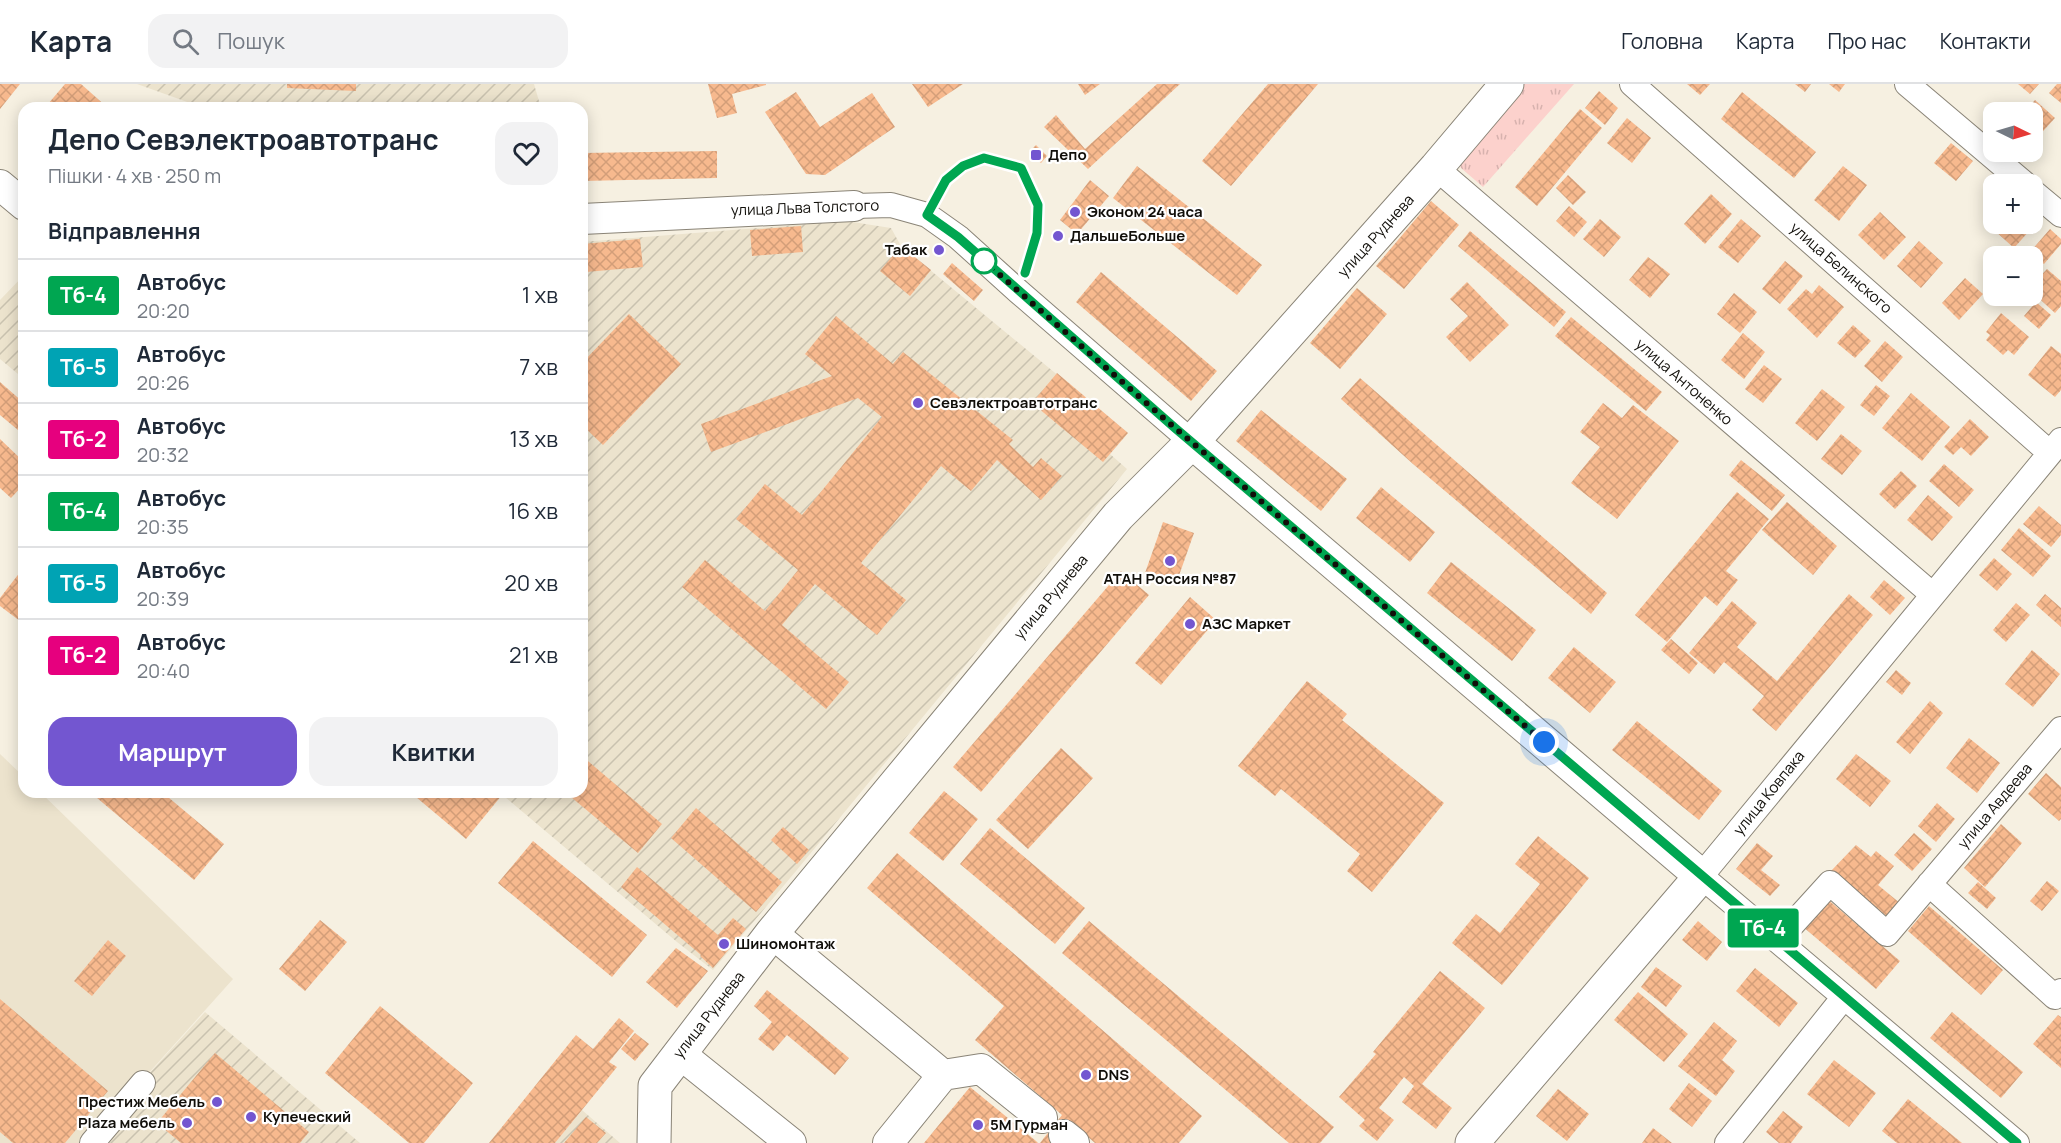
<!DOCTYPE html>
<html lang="uk">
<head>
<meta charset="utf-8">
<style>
  :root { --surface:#fff; --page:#f2f2f3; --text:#1f2937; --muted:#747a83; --line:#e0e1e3; --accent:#7356d0 }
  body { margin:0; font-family:Manrope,sans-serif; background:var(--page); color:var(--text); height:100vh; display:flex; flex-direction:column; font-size:22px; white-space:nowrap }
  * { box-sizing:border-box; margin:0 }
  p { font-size:20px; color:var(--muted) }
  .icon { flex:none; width:33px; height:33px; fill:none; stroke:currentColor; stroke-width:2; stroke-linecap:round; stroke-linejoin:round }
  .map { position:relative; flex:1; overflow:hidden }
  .sheet { position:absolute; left:18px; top:18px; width:570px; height:696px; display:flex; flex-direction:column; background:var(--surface); border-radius:18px; box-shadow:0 3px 15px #0003 }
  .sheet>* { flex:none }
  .badge { padding:0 12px; border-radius:4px; font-size:21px; line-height:39px }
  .needle { width:39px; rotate:95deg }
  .fabs { position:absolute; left:1983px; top:18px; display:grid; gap:12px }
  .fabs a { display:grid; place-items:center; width:60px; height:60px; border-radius:12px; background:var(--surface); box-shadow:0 3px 15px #0003; font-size:30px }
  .you { position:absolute; width:30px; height:30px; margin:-15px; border:4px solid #fff; border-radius:50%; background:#1a73e8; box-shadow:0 0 0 9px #1a73e833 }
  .map>.badge { position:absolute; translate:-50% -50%; box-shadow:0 0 0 3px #fff }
  h2 { padding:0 30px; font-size:22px; line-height:54px }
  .round { display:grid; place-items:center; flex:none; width:63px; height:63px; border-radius:18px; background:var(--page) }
  .overview { display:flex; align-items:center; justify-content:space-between; height:102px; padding:0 30px }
  h1 { font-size:28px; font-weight:700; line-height:45px }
  .cta { display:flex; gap:12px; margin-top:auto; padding:12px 30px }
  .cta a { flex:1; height:69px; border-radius:18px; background:var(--accent); color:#fff; font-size:24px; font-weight:700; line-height:69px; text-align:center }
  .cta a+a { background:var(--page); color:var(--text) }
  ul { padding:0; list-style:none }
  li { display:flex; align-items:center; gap:18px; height:72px; padding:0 30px; border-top:2px solid var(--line) }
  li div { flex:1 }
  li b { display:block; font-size:22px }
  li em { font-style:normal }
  li .badge { min-width:66px; font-weight:700; text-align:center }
  header { display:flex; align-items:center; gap:36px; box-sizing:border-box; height:84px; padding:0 30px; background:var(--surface); border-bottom:2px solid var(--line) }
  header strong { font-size:28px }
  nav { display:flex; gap:33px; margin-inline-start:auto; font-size:21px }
  .search { width:420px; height:54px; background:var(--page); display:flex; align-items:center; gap:15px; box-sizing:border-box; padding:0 21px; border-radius:18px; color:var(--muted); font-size:22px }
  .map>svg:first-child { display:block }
  .built { fill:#ece3cd }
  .industrial { fill:url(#industrial-furrows) }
  .grass { fill:url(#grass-tufts) }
  .building { fill:url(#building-cross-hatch) }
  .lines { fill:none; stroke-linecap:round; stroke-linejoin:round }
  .minor-casing { stroke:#8a8477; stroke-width:26 }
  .tertiary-casing { stroke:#8a8477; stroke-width:32 }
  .secondary-casing { stroke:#8a8477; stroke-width:35 }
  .primary-casing { stroke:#8a8477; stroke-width:35 }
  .minor { stroke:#fff; stroke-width:24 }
  .tertiary { stroke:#fff; stroke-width:30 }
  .secondary { stroke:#fff; stroke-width:33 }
  .primary { stroke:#fff; stroke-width:33 }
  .line-casing { stroke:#fff; stroke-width:14 }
  .line { stroke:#00a651; stroke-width:9 }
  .walk { stroke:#110f0a; stroke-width:6; stroke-dasharray:0 10.8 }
  .poi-dot { fill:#7356d0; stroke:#fff; stroke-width:2 }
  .stop-dot { fill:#fff; stroke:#00a651; stroke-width:3 }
  .labels { text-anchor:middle; stroke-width:4.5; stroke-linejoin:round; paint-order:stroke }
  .poi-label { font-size:15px; font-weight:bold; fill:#110f0a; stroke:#fff; text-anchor:start }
  .street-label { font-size:15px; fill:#110f0a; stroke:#fff }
</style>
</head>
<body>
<header>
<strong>Карта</strong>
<div class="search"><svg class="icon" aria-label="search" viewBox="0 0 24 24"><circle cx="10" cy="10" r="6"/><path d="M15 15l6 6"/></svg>Пошук</div>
<nav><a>Головна</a><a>Карта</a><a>Про нас</a><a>Контакти</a></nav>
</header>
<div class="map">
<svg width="2061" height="1059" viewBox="0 0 2061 1059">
  <defs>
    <pattern id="industrial-furrows" width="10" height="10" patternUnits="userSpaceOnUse" patternTransform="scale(1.5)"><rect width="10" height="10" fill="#ece3cd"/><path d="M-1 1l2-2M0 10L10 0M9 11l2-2" fill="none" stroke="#c9c2af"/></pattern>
    <pattern id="grass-tufts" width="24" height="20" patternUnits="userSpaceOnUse" patternTransform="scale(1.5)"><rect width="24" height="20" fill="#fcd1cc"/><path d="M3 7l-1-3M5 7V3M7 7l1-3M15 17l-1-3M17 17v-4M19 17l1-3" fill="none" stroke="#d7b2ae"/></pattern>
    <pattern id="building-cross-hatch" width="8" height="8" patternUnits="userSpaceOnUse" patternTransform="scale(1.5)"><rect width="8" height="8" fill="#f7b98e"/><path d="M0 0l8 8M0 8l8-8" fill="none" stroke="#d39e79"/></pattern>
  </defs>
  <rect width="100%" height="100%" fill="#f6f0e1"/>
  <path class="built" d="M0,670L24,693V708H40L233,895L86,1059H0Z"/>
  <path class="industrial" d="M137,0H534L541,24H204Z
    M846,137L891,144L901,162L1128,349L1110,370L1127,385L796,787L713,886L677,858L499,708H582V158Z
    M24,191V295L0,275V216Z
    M205,928L360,1059H86Z
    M582,1026L620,1059H555Z"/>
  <path class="grass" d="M1513,0H1574L1483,103L1461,84L1458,74Z"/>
  <path class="building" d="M0,0H20L0,25Z
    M65,0H81L108,24H52L48,20Z
    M287,0H356V7L287,4Z
    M708,0H766V1L732,10L737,29L717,34Z
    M912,0H963L928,23Z
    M1078,0H1100L1085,11Z
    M1157,0H1180L1088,85L1044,43L1056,31L1085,65Z
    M1268,0H1318L1231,102L1202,77Z
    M1687,0H1710L1700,11Z
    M1795,0H1811L1805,8Z
    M1829,0H1845L1839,8Z
    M2018,0H2039L2030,10Z
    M2057,0H2061V19L2049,9Z
    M1599,7L1618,24L1605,41L1585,24Z
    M796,8L820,43L872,9L895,43L825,91L806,90L765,28Z
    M1742,8L1816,68L1794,94L1721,35Z
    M2035,16L2055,34L2035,56L2032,55V28H2024Z
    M1580,25L1602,44L1537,122L1515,103Z
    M1627,34L1651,54L1632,79L1607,59Z
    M1951,59L1973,77L1956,97L1934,79Z
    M1036,61L1047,72L1041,79L1029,68Z
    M717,67V94L582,97V69Z
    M1137,82L1262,181L1237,211L1113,114Z
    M1843,82L1867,101L1839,137L1814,116Z
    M1568,91L1586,108L1573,121L1556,104Z
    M1090,96L1109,112L1077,150L1060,136Z
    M1711,110L1732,130L1705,160L1684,140Z
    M1431,117L1459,141L1404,205L1376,182Z
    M1569,122L1587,138L1574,153L1556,137Z
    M1880,128L1906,153L1884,176L1858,151Z
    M2032,130L2039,136L2014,164L1994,146L2000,140H2032Z
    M1600,135L1621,153L1604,173L1583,155Z
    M1741,135L1761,152L1738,179L1718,163Z
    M801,142L803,168L752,172L750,146Z
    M2050,145L2061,155V160L2044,180L2030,168Z
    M1470,147L1566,228L1554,243L1458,162Z
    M640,155L643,183L586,188L582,192V160Z
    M1919,157L1943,179L1921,204L1897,182Z
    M901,162L931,186L910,212L880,187Z
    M1648,173L1670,190L1650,214L1629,196Z
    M1785,177L1803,192L1780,220L1762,205Z
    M952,179L983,206L974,217L943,190Z
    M2047,185L2061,197V222L2055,229L2032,208V201Z
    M1101,188L1217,287L1191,317L1076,218Z
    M1965,194L1983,210L1959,236L1942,219Z
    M1467,198L1509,241L1470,278L1446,253L1468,232L1450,215Z
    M1819,201L1844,223L1817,254L1787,225L1806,205L1812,210Z
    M1357,204L1387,230L1340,285L1310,259Z
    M1734,209L1757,228L1740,249L1717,230Z
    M2036,218L2051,231L2039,245L2024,232Z
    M2001,229L2029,253L2014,271L2008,266L2003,271L1986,256L1990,251L1986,248Z
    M629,230L681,280L603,361L582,341V279Z
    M836,232L893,280L903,268L1013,356L1009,360L1033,383L1041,374L1062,392L1041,416L997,376L971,407L941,382L861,479L906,516L877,551L815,500L782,541L849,598L826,625L682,503L705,476L765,527L798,486L736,435L765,400L802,431L882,333L858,314L711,368L701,340L832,292L805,270Z
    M1571,233L1662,308L1646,327L1555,252Z
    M1853,241L1871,257L1855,274L1837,259Z
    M1743,249L1765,268L1744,295L1721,276Z
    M1885,257L1903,273L1882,298L1864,282Z
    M2051,262L2061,270V306L2055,313L2028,291Z
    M1764,281L1782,295L1763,319L1745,305Z
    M1057,289L1128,349L1103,378L1032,319Z
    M1360,294L1607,509L1591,530L1413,380L1341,315Z
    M0,298L24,319V351L0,331Z
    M1876,301L1890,312L1874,332L1860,321Z
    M1822,305L1845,323L1817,357L1795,339Z
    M1911,309L1950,343L1922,377L1882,344Z
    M1603,319L1622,334L1633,321L1679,357L1617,435L1571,399L1600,363L1580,348Z
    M1261,326L1347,395L1321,427L1236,357Z
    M1970,335L1989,353L1971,372L1961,363L1953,371L1944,363Z
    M1841,350L1862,367L1842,391L1821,375Z
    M0,355L24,378V400L11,414L0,404Z
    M1741,376L1785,411L1772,427L1729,391Z
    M1944,380L1974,406L1959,423L1929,397Z
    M1901,387L1917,402L1895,425L1879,410Z
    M1381,403L1435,448L1410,478L1356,434Z
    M1737,408L1769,435L1726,487L1738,496L1717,522L1705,512L1667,558L1635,531Z
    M1928,411L1953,433L1932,457L1907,436Z
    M1787,418L1837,462L1813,491L1762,446Z
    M2039,422L2061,441V451L2051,463L2023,440Z
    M1163,438L1194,449L1176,500L1145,489Z
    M2019,444L2051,472L2033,493L2001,466Z
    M1994,474L2012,490L1997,507L1979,491Z
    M1451,478L1536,546L1512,577L1427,509Z
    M24,483V540L0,522V514Z
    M1121,487L1149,511L981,708L953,683Z
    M1884,496L1905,514L1890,531L1870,513Z
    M1849,510L1873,531L1776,647L1752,626L1764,612L1724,578L1714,590L1689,569L1732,517L1757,539L1737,563L1777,597Z
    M2045,510L2061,524V543L2036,521Z
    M1190,513L1216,536L1161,601L1135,579Z
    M2016,519L2030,531L2006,558L1993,546Z
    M1671,555L1698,579L1689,590L1661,566Z
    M1574,563L1616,598L1590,629L1548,594Z
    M2032,566L2060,590L2033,623L2005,600Z
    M1896,586L1911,599L1902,611L1886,598Z
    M1307,597L1347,630L1342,636L1444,719L1372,808L1347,787L1360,770L1281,705L1275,712L1238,682Z
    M1930,617L1943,629L1910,670L1896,658Z
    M1637,637L1722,707L1699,736L1612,666Z
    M1969,654L2000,679L1977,709L1946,684Z
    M1061,664L1093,694L1028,765L996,736Z
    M1856,670L1891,697L1870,723L1836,695Z
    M582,672L662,740L638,769L565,708H582Z
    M2046,689L2061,703V735L2059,737L2028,710Z
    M944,707L978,735L943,777L909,749Z
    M90,708H162L224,760L194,796Z
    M410,708H499L502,711L466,755Z
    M1937,719L1955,735L1936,758L1918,742Z
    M696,724L782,798L756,828L671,754Z
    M2001,740L2022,759L1985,803L1964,784Z
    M783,743L809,766L797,780L771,756Z
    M990,744L1085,824L1055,860L960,780Z
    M1914,749L1932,765L1912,787L1894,771Z
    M1538,752L1589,794L1502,901L1452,859L1476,830L1500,849L1540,800L1515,780Z
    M533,757L647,851L612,893L498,799Z
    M1757,759L1773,772L1761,786L1780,801L1770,812L1736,785Z
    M1856,761L1871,773L1876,767L1894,782L1878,801L1901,820L1889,834L1831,787Z
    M897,769L1202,1032L1179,1059H1095L1071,1038L1055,1059H1040L1062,1031L975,956L1004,922L867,804Z
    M637,783L718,851L733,834L746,845L713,884L700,872L701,871L621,803Z
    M2047,797L2059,807L2042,827L2030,817Z
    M1978,798L1996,814L1987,825L1968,809Z
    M1826,814L1900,877L1876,905L1802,842Z
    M1929,822L2003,886L1981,911L1908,847Z
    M320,836L347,858L305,907L279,885Z
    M1089,837L1334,1043L1320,1059H1289L1062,869Z
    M1698,837L1722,858L1707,877L1682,856Z
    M108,856L126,872L92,912L74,897Z
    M676,864L708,887L677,924L646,898Z
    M1656,883L1682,902L1666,923L1641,903Z
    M1755,884L1798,919L1779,943L1736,907Z
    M1440,887L1485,924L1422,1000L1452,1024L1436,1045L1402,1018L1414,1002L1404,993L1379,1024L1394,1036L1377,1057L1359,1042L1365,1036L1339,1013L1376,970L1373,968Z
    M767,906L849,974L835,991L787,951L773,967L758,955L772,938L754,922Z
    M1638,908L1688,950L1664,978L1614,936Z
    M0,915L108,1007L65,1059H13L0,1048Z
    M380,922L473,999L424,1059H409L325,989Z
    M1952,928L2023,988L2001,1014L1930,954Z
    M2058,931L2061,933V984L2033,960Z
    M619,934L634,947L609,978L617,983L555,1059H489L576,951L593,965Z
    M1714,938L1737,957L1722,976L1735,987L1716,1012L1678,982Z
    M635,949L649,960L635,977L621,965Z
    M215,969L309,1048L300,1059H181L157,1039Z
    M1834,976L1876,1009L1849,1043L1807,1010Z
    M1689,999L1712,1017L1692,1043L1669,1025Z
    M970,1003L1036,1057L1038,1059H924Z
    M1558,1005L1589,1030L1567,1057L1536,1032Z
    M1908,1015L1962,1059H1897L1882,1047Z
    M1783,1027L1803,1043L1791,1059H1779L1766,1048Z
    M586,1033L606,1049L597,1059H564Z
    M1653,1044L1672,1059H1642Z"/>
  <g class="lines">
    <g class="minor-casing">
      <path id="minor" d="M1632,0L2050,369
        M1907,0L2025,100
        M1436,84L1933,511
        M2032,107L2061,131
        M854,122L891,121L927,131L958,153L1019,208L1192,358
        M1929,800L2055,913L2061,907
        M1791,842L1830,799L1887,850L2061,645
        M92,1059L143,999
        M1727,1059L1844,913
        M2017,1059L1701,792L2061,356"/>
    </g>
    <g class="tertiary-casing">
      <path id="tertiary" d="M0,101L24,121
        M582,135L854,122
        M772,849L943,991L888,1059
        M679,969L791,1059
        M943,991L981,985L1042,1034
        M1064,1051L1074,1059"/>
    </g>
    <g class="secondary-casing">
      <path id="secondary" d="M1192,358L1701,792L1472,1059"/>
    </g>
    <g class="primary-casing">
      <path id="primary" d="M654,1059L655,1002L772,849L1118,432L1192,358L1436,84L1507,0"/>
    </g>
    <use href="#minor" class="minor"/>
    <use href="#tertiary" class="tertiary"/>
    <use href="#secondary" class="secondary"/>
    <use href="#primary" class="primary"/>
  </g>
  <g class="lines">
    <g class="line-casing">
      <path id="line" d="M1025,189L1037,149L1038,121L1021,84L984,74L963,82L946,96L927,131L958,153L1175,344L2017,1059"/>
    </g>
    <use href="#line" class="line"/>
    <path class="walk" d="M984,177L1175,344L1544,658"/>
  </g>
  <g class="poi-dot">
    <rect x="1030" y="65" width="12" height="12" rx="3"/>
    <circle cx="1075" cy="128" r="6"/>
    <circle cx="1058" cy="152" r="6"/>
    <circle cx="939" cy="166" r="6"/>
    <circle cx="918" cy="319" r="6"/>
    <circle cx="1170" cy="477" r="6"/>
    <circle cx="1190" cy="540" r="6"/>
    <circle cx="724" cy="860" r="6"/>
    <circle cx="1086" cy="991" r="6"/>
    <circle cx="217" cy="1018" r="6"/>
    <circle cx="251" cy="1033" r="6"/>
    <circle cx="187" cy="1039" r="6"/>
    <circle cx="978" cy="1041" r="6"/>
  </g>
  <circle class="stop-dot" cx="984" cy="177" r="12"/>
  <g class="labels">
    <g class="poi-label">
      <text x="1048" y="76">Депо</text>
      <text x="1087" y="133">Эконом 24 часа</text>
      <text x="1070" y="157">ДальшеБольше</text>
      <text x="927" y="171" text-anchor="end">Табак</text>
      <text x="930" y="324">Севэлектроавтотранс</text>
      <text x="1170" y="500" text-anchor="middle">АТАН Россия №87</text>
      <text x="1202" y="545">АЗС Маркет</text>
      <text x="736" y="865">Шиномонтаж</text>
      <text x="1098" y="996">DNS</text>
      <text x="205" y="1023" text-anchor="end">Престиж Мебель</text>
      <text x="263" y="1038">Купеческий</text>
      <text x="175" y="1044" text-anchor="end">Plaza мебель</text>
      <text x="990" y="1046">5М Гурман</text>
    </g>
    <g class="street-label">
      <text transform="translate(805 124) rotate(-2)" y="5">улица Льва Толстого</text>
      <text transform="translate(1376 152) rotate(-48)" y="5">улица Руднева</text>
      <text transform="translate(1841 184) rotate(41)" y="5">улица Белинского</text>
      <text transform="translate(1684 298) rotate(41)" y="5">улица Антоненко</text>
      <text transform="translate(1051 513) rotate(-50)" y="5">улица Руднева</text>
      <text transform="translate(1769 709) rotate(-51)" y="5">улица Ковпака</text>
      <text transform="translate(1995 722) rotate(-50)" y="5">улица Авдеева</text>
      <text transform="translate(709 931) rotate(-52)" y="5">улица Руднева</text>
    </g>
  </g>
</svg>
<div class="fabs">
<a><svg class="needle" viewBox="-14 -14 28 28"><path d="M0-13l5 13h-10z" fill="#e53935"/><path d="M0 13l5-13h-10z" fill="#747a83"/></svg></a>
<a>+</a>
<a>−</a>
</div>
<div class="you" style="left:1544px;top:658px"></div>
<b class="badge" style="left:1763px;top:844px;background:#00a651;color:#fff">Тб-4</b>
<section class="sheet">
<div class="overview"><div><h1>Депо Севэлектроавтотранс</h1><p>Пішки · 4 хв · 250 m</p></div><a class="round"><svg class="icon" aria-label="heart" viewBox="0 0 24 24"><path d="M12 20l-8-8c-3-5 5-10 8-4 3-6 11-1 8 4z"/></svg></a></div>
<h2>Відправлення</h2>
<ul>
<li><span class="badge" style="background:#00a651;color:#fff">Тб-4</span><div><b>Автобус</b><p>20:20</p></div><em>1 хв</em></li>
<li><span class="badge" style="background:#00a3b4;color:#fff">Тб-5</span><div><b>Автобус</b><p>20:26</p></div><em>7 хв</em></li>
<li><span class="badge" style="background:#e6007e;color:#fff">Тб-2</span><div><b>Автобус</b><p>20:32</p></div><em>13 хв</em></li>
<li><span class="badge" style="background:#00a651;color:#fff">Тб-4</span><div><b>Автобус</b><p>20:35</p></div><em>16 хв</em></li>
<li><span class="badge" style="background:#00a3b4;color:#fff">Тб-5</span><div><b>Автобус</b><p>20:39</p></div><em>20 хв</em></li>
<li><span class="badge" style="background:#e6007e;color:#fff">Тб-2</span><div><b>Автобус</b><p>20:40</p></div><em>21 хв</em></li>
</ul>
<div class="cta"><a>Маршрут</a><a>Квитки</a></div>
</section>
</div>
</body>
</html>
